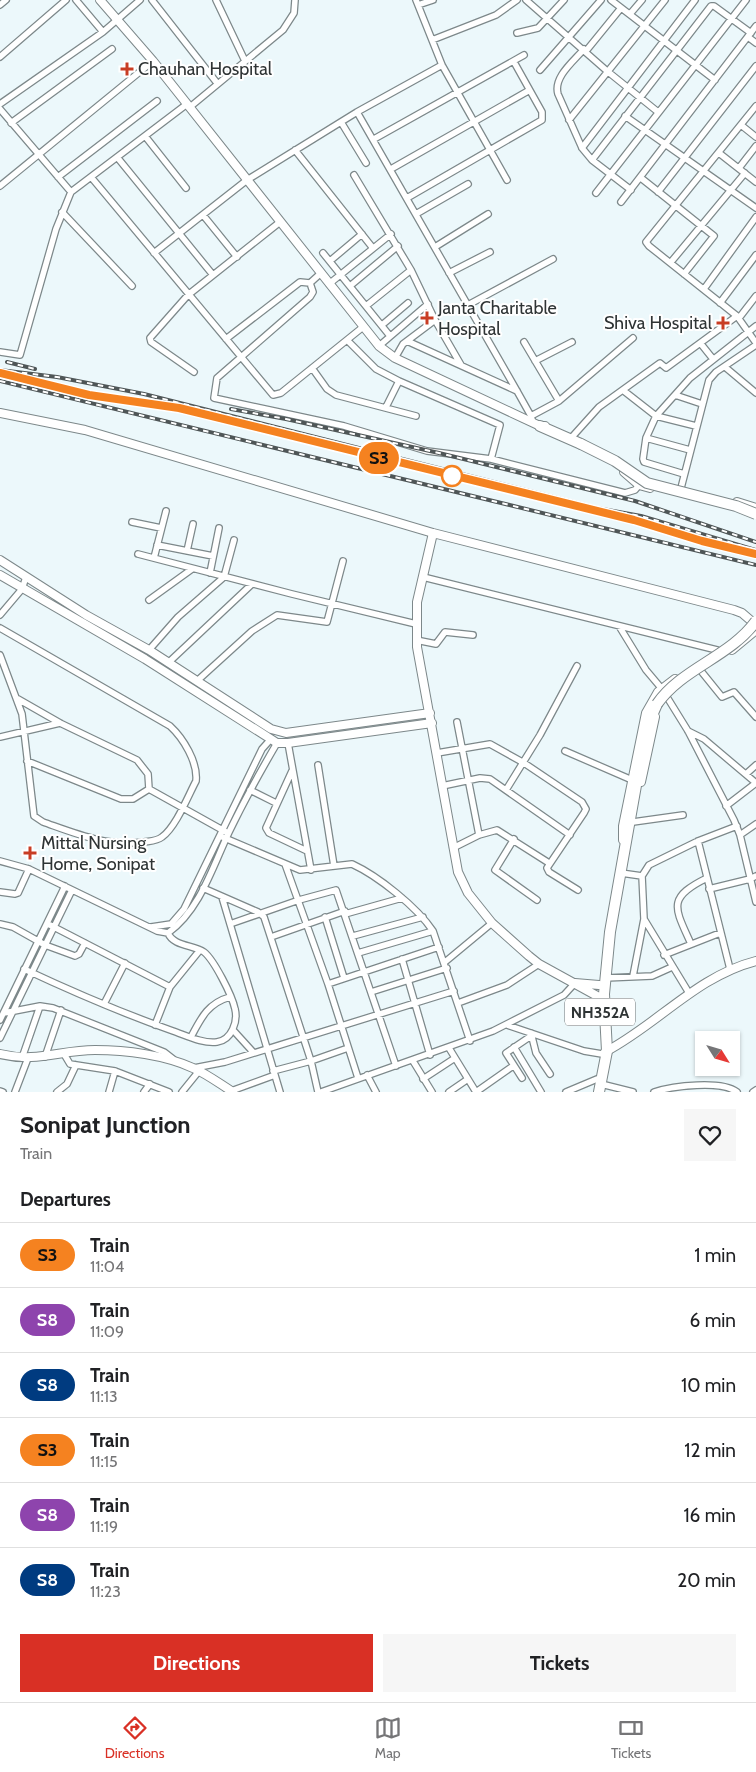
<!DOCTYPE html>
<html lang="en">
<head>
<meta charset="utf-8">
<style>
  :root { --surface:#fff; --page:#f6f6f6; --text:#202124; --muted:#757577; --line:#e0e0e0; --accent:#d93025 }
  body { margin:0; font-family:Cabin,sans-serif; background:var(--page); color:var(--text); height:100vh; display:flex; flex-direction:column; font-size:19px; white-space:nowrap }
  * { box-sizing:border-box; margin:0 }
  p { font-size:16px; color:var(--muted) }
  .icon { flex:none; width:28px; height:28px; fill:none; stroke:currentColor; stroke-width:2; stroke-linecap:round; stroke-linejoin:round }
  .map { position:relative; height:1092px; overflow:hidden }
  .details { display:flex; flex-direction:column; background:var(--surface); flex:1 }
  .details>* { flex:none }
  .badge { padding:0 10px; border-radius:16px; font-size:18px; line-height:32px }
  .needle { width:32px; rotate:127deg }
  .controls { position:absolute; left:695px; top:1031px; display:grid; gap:10px }
  .controls a { display:grid; place-items:center; width:45px; height:45px; border-radius:0px; background:var(--surface); box-shadow:0 1px 4px #0004; font-size:25px }
  .map>.badge { position:absolute; translate:-50% -50%; box-shadow:0 0 0 2px #fff }
  h2 { padding:0 20px; font-size:19px; line-height:45px }
  .round { display:grid; place-items:center; flex:none; width:52px; height:52px; border-radius:0px; background:var(--page) }
  .headline { display:flex; align-items:center; justify-content:space-between; height:85px; padding:0 20px }
  h1 { font-size:24px; font-weight:800; line-height:38px }
  .primary-button { display:flex; gap:10px; margin-top:auto; padding:10px 20px }
  .primary-button a { flex:1; height:58px; border-radius:0px; background:var(--accent); color:#fff; font-size:20px; font-weight:800; line-height:58px; text-align:center }
  .primary-button a+a { background:var(--page); color:var(--text) }
  ul { padding:0; list-style:none }
  li { display:flex; align-items:center; gap:15px; height:65px; padding:0 20px; border-top:1px solid var(--line) }
  li div { flex:1 }
  li b { display:block; font-size:19px }
  li em { font-style:normal }
  li .badge { min-width:55px; font-weight:700; text-align:center }
  .tab-bar { display:flex; justify-content:space-around; align-items:center; height:70px; border-top:1px solid var(--line); background:var(--surface); font-size:14px; color:var(--muted) }
  .tab-bar a { display:grid; justify-items:center; gap:2px }
  .tab-bar .on { color:var(--accent) }
  .map>svg:first-child { display:block }
  .lines { fill:none; stroke-linecap:round; stroke-linejoin:round }
  .street-casing { stroke:#7d888a; stroke-width:8 }
  .secondary-casing { stroke:#7d888a; stroke-width:10 }
  .highway-casing { stroke:#7d888a; stroke-width:12 }
  .street { stroke:#fff; stroke-width:5.5 }
  .secondary { stroke:#fff; stroke-width:8 }
  .highway { stroke:#fff; stroke-width:10 }
  .rail-casing { stroke:#4f5657; stroke-width:4 }
  .rail { stroke:#fff; stroke-width:2; stroke-dasharray:5.5; stroke-linecap:butt }
  .highway-bridge-casing { stroke:#7d888a; stroke-width:12; stroke-linecap:butt }
  .highway-bridge { stroke:#fff; stroke-width:10 }
  .line-casing { stroke:#fff; stroke-width:11 }
  .line { stroke:#f58220; stroke-width:8 }
  .poi-dot { fill:#c83d24; stroke:#fff; stroke-width:2 }
  .stop-dot { fill:#fff; stroke:#f58220; stroke-width:2.5 }
  .labels { text-anchor:middle; stroke-width:4; stroke-linejoin:round; paint-order:stroke }
  .shield { fill:#fff; stroke:#6d7172; stroke-width:1 }
  .shield-label { font-size:16px; font-weight:bold; fill:#2f3435 }
  .poi-label { font-size:18px; fill:#2f3435; stroke:#fff; text-anchor:start }
</style>
</head>
<body>
<div class="map">
<svg width="756" height="1092" viewBox="0 0 756 1092">
  <rect width="100%" height="100%" fill="#ecf8fb"/>
  <g class="lines">
    <g class="street-casing">
      <path id="street" d="M76,0L103,32
        M152,0L217,83
        M216,0L245,61
        M416,0L442,65L507,180
        M526,0L607,71L658,112
        M611,0L715,80
        M0,5L6,0
        M418,5L433,0
        M630,14L642,0
        M517,33L538,28L564,0
        M748,37L756,43
        M432,40L496,15L517,0
        M584,49C574,61 553,77 558,94L582,148L592,160L631,190
        M586,51L621,8
        M0,57L66,0
        M540,70L601,0
        M0,104L103,32L140,0
        M756,106L646,242L649,246L737,316L756,343
        M190,107L283,30L294,13L295,0
        M0,109L71,192
        M357,112L517,391L531,416L533,423
        M625,116L756,208
        M569,120L665,0
        M341,122L366,163
        M11,123L112,49
        M741,125L756,137
        M145,136L186,188
        M374,139L524,55
        M582,148L695,0
        M295,150L372,247
        M719,153L756,182
        M117,157L213,275
        M592,160L711,6H714L751,33
        M739,168L756,146
        M391,169L528,91
        M354,175L411,270L435,320L461,365
        M58,177L157,101
        M91,177L273,395L281,393L363,327
        M641,178L714,236L684,274
        M0,186L153,61
        M658,192L756,66
        M596,193L746,0
        M407,198L542,120V112L514,62
        M621,202L756,26
        M62,212L132,286
        M416,214L468,184
        M203,215L237,257
        M435,247L488,214
        M154,253L247,180L357,112L442,65
        M323,253L390,336
        M330,261L362,234
        M671,262L745,173
        M321,273L310,283L313,292L310,297L217,378L214,398L344,426L427,451L491,459L625,493L635,490L640,484
        M449,273L490,252
        M329,284L391,234
        M350,286L398,246
        M704,289L756,217
        M720,303L756,255
        M468,305L553,259
        M366,306L411,270
        M739,318L756,296
        M382,325L408,303
        M226,339L300,282L310,283
        M347,340L376,369L399,381L500,425L491,459
        M407,341L517,391
        M524,342L559,401
        M701,344L713,359
        M379,346L428,304
        M0,352L20,355L56,229L71,192L187,104
        M395,358L403,344L435,320
        M535,361L572,342
        M725,367L756,393
        M312,368L327,389L336,395L416,416
        M194,372L151,342L150,338L188,295L280,222
        M624,391L656,416L696,426
        M675,395L702,404
        M386,407L399,381
        M531,416L559,401L633,338
        M572,437L599,407L660,363L666,368L737,316
        M646,438L690,450
        M684,474L644,462L643,459L646,438L656,416L690,378L756,326
        M681,488L709,380L716,372L756,345
        M132,522L161,528
        M157,545L213,556
        M187,551L193,524
        M138,554L292,594L416,624
        M154,558L166,511
        M210,573L219,528
        M423,577L717,650
        M149,600L192,569
        M0,615L22,589L26,577
        M619,626L646,670L662,689L688,731L734,820L740,835L756,902
        M0,628L170,726C183,738 198,762 196,781C188,796 176,827 162,837C157,841 150,841 144,842C107,847 77,834 43,822L34,816L22,714L0,655
        M416,640L436,644L445,632L473,635
        M149,650L178,617L224,577L234,540
        M168,663L252,584
        M701,671L722,697L734,692L756,717
        M197,681L252,631L277,615L327,622L343,561
        M18,699L60,723L137,760L148,774L149,789
        M457,722L479,835
        M688,731L704,739L756,783L726,806
        M0,737L60,723
        M288,743L311,870
        M565,751L632,780
        M437,753L490,744L524,763L582,802L586,809L584,813L547,868L549,872L578,890
        M27,761L121,799H133L149,789
        M318,765L334,866
        M292,771L266,828L269,833L307,851
        M746,774L756,765
        M442,786L480,778L490,779L570,835
        M149,789L226,832
        M250,790L276,803
        M506,790L540,735L577,666
        M633,822L683,815
        M740,835L756,824
        M220,836L300,870L352,864C378,876 417,907 433,931L470,1041
        M514,839L495,870L537,900
        M698,841L730,969
        M453,848L479,835L497,830L549,863
        M0,861L29,869L157,931L168,933C200,910 213,866 229,832C244,801 260,772 277,743
        M285,864L328,984L358,1078
        M621,873L642,876
        M203,888L258,912L264,917L311,1061L318,1092
        M709,889L750,879L756,876
        M0,892L15,894L18,893L29,869
        M222,897L280,1092
        M345,914L402,898
        M325,917L344,978
        M0,924L13,927L45,945L75,956L79,954L85,943
        M230,924L299,900L336,890L396,1066
        M50,925L170,987
        M151,927L171,924L184,909L262,749L270,740
        M353,936L423,917
        M271,937L345,911
        M691,944C675,908 666,898 707,878
        M358,953L433,931
        M664,955L720,933
        M402,959L430,1055
        M445,962L492,923
        M24,969C73,992 122,1013 173,1031C185,1035 203,1044 217,1042C232,1040 238,1021 235,1009C232,995 214,960 204,952C193,945 173,946 168,933
        M633,976L644,919
        M605,978L652,976L672,967
        M328,984L439,947
        M371,992L447,968
        M689,993L644,919L642,876L649,865L698,841L737,826
        M458,1003L507,985L539,964
        M104,1004L125,963
        M4,1013L40,1006L53,1008L164,1052L173,1059
        M0,1020L65,886
        M155,1025L170,987L200,950
        M507,1025L584,1051L602,1054
        M233,1030L253,1052
        M531,1033L536,1053L550,1074
        M191,1037C201,1018 208,1003 230,997
        M0,1038L72,890
        M514,1047L541,1092
        M449,1048L476,1092
        M64,1054L70,1064L115,1071L169,1092
        M45,1057L61,1010
        M22,1058L40,1006
        M413,1061L432,1092
        M194,1068L225,1062L454,991
        M273,1071L311,1061L348,1048
        M367,1075L376,1092
        M522,1078L506,1053L531,1036
        M423,1079L455,1058
        M601,1084L633,1092
        M0,1091L3,1092
        M231,1091L275,1075
        M15,1092L28,1058
        M57,1092L67,1084L76,1065
        M109,1092L115,1071
        M144,1092L150,1084
        M182,1092L199,1071
        M321,1092L493,1031L564,995L575,983
        M449,1092L468,1079
        M476,1092L513,1066
        M566,1092L597,1079
        M654,1092C673,1086 721,1080 737,1092
        M753,1092L756,1090"/>
    </g>
    <g class="secondary-casing">
      <path id="secondary" d="M100,0L153,61L379,346L395,358L540,426H545
        M0,413L85,430L433,533L734,610L742,613L756,625
        M624,472L639,485L650,488
        M737,502L756,508
        M433,533L417,602V647L458,872L468,893L492,923L529,956L539,964L599,997
        M0,560L86,615L149,650L271,729L286,733L430,713
        M0,575L145,659L277,743H288L432,723
        M732,650L756,630
        M641,782L655,717
        M623,840V826L646,713L658,692L675,679
        M575,983L599,985
        M605,1052C657,1025 697,976 756,961
        M0,1054C37,1063 60,1050 95,1050C126,1050 165,1055 193,1068C207,1074 220,1084 233,1092"/>
    </g>
    <g class="highway-casing">
      <path id="highway" d="M540,426L581,444
        M599,1092L607,1051L604,994L610,932L646,729L657,704"/>
    </g>
    <use href="#street" class="street"/>
    <use href="#secondary" class="secondary"/>
    <use href="#highway" class="highway"/>
    <g class="rail-casing">
      <path id="rail" d="M7,362L35,369
        M0,370L57,377L144,394L597,508L641,516L756,550
        M27,379L89,395L174,408
        M0,381L756,565
        M231,409L286,419L439,453L635,501L756,542"/>
    </g>
    <use href="#rail" class="rail"/>
    <g class="highway-bridge-casing">
      <path id="highway-bridge" d="M581,444L615,461L647,483L736,506L756,514
        M657,704C682,668 730,657 756,621"/>
    </g>
    <use href="#highway-bridge" class="highway-bridge"/>
  </g>
  <g class="lines">
    <g class="line-casing">
      <path id="line" d="M0,373L89,395L179,408L634,520L702,541L756,554"/>
    </g>
    <use href="#line" class="line"/>
  </g>
  <g class="poi-dot">
    <path d="M124.5 61.5h5v5h5v5h-5v5h-5v-5h-5v-5h5z"/>
    <path d="M424.5 310.5h5v5h5v5h-5v5h-5v-5h-5v-5h5z"/>
    <path d="M720.5 315.5h5v5h5v5h-5v5h-5v-5h-5v-5h5z"/>
    <path d="M27.5 845.5h5v5h5v5h-5v5h-5v-5h-5v-5h5z"/>
  </g>
  <circle class="stop-dot" cx="452" cy="476" r="10"/>
  <g class="labels">
    <rect class="shield" x="565" y="998.5" width="70" height="27" rx="4"/>
    <g class="shield-label">
      <text x="600" y="1018">NH352A</text>
    </g>
    <g class="poi-label">
      <text x="138" y="75">Chauhan Hospital</text>
      <text x="438" y="314">Janta Charitable<tspan x="438" dy="21">Hospital</tspan></text>
      <text x="712" y="329" text-anchor="end">Shiva Hospital</text>
      <text x="41" y="849">Mittal Nursing<tspan x="41" dy="21">Home, Sonipat</tspan></text>
    </g>
  </g>
</svg>
<div class="controls">
<a><svg class="needle" viewBox="-14 -14 28 28"><path d="M0-13l5 13h-10z" fill="#e53935"/><path d="M0 13l5-13h-10z" fill="#757577"/></svg></a>
</div>
<b class="badge" style="left:379px;top:458px;background:#f58220;color:#111">S3</b>
</div>
<section class="details">
<div class="headline"><div><h1>Sonipat Junction</h1><p>Train</p></div><a class="round"><svg class="icon" aria-label="heart" viewBox="0 0 24 24"><path d="M12 20l-8-8c-3-5 5-10 8-4 3-6 11-1 8 4z"/></svg></a></div>
<h2>Departures</h2>
<ul>
<li><span class="badge" style="background:#f58220;color:#111">S3</span><div><b>Train</b><p>11:04</p></div><em>1 min</em></li>
<li><span class="badge" style="background:#8e44ad;color:#fff">S8</span><div><b>Train</b><p>11:09</p></div><em>6 min</em></li>
<li><span class="badge" style="background:#003b80;color:#fff">S8</span><div><b>Train</b><p>11:13</p></div><em>10 min</em></li>
<li><span class="badge" style="background:#f58220;color:#111">S3</span><div><b>Train</b><p>11:15</p></div><em>12 min</em></li>
<li><span class="badge" style="background:#8e44ad;color:#fff">S8</span><div><b>Train</b><p>11:19</p></div><em>16 min</em></li>
<li><span class="badge" style="background:#003b80;color:#fff">S8</span><div><b>Train</b><p>11:23</p></div><em>20 min</em></li>
</ul>
<div class="primary-button"><a>Directions</a><a>Tickets</a></div>
</section>
<nav class="tab-bar">
<a class="on"><svg class="icon" aria-label="directions" viewBox="0 0 24 24"><path d="M12 3l9 9-9 9-9-9zM9 14v-3h6M13 9l2 2-2 2"/></svg>Directions</a>
<a><svg class="icon" aria-label="map" viewBox="0 0 24 24"><path d="M3 6l6-2 6 2 6-2v14l-6 2-6-2-6 2zM9 4v14M15 6v14"/></svg>Map</a>
<a><svg class="icon" aria-label="tickets" viewBox="0 0 24 24"><path d="M3 7h18v10H3zM15 7v10"/></svg>Tickets</a>
</nav>
</body>
</html>
